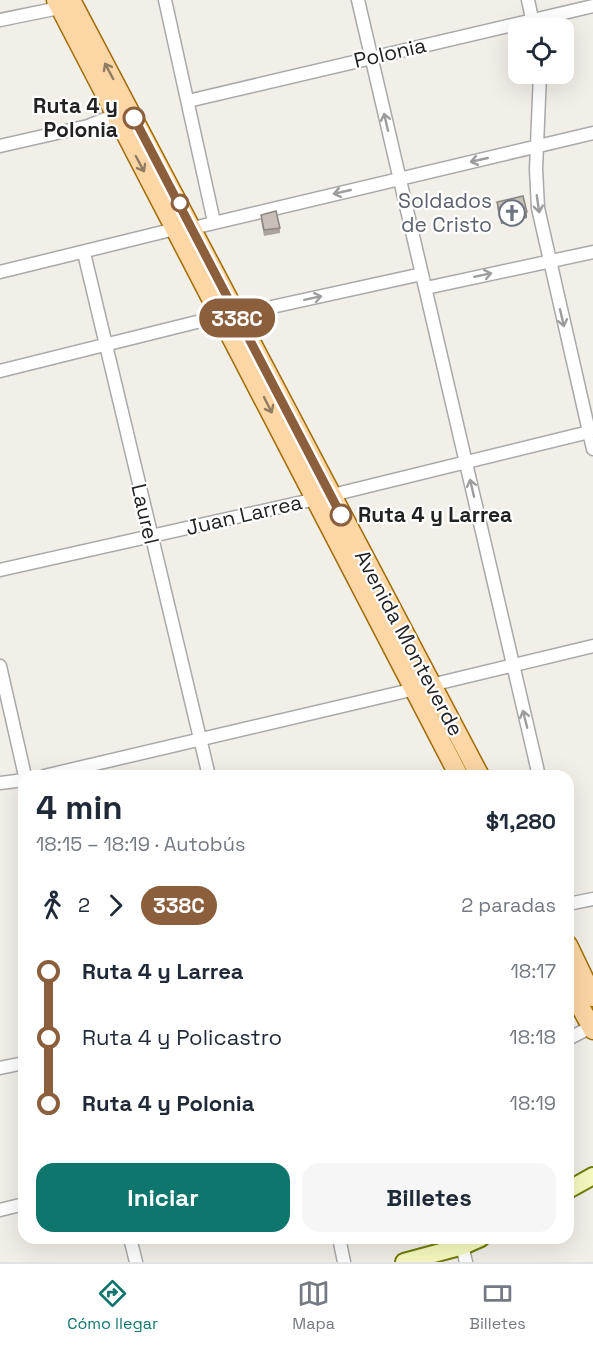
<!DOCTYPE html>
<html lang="es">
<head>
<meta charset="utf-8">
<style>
  :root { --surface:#fff; --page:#f6f6f7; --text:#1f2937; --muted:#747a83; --line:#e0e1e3; --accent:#0f766e }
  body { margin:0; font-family:"Space Grotesk",sans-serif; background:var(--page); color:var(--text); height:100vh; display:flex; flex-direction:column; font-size:22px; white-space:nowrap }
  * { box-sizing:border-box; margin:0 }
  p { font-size:20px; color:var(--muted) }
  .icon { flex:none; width:33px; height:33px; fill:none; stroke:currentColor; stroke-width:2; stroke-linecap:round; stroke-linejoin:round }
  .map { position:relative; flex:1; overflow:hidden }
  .details { position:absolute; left:18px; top:770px; width:556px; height:474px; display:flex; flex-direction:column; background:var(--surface); border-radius:18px; box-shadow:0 6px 24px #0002 }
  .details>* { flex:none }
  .badge { padding:0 12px; border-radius:20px; font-size:21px; line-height:39px }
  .tools { position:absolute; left:508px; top:18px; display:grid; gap:12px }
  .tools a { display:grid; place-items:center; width:66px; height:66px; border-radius:12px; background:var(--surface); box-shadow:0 6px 24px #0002; font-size:30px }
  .map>.badge { position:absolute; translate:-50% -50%; box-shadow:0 0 0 3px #fff }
  .legs { display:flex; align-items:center; gap:9px; height:66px; padding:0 18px; font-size:20px }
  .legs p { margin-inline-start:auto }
  .overview { display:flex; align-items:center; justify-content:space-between; height:102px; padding:0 18px }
  h1 { font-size:33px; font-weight:700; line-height:45px }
  .action { display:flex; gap:12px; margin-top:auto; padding:12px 18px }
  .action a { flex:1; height:69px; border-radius:18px; background:var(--accent); color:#fff; font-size:24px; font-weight:700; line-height:69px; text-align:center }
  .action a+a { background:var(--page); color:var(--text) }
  ul { padding:0 18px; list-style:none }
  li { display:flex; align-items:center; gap:21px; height:66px; font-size:22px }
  li i { display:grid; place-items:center; width:9px; height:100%; margin:0 8px; background:currentColor }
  li i::after { content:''; width:15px; height:15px; margin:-8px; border:4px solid; border-radius:50%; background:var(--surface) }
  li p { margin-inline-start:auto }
  li:first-child i { background:linear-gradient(#0000 50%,currentColor 0) }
  li:last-child i { background:linear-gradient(currentColor 50%,#0000 0) }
  .tabs { display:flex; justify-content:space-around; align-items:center; height:84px; border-top:2px solid var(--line); background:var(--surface); font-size:16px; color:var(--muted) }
  .tabs a { display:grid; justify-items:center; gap:3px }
  .tabs .active { color:var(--accent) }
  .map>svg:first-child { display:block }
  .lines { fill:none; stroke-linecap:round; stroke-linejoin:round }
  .street-casing { stroke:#a9a9a9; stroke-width:15 }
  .secondary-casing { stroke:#707d05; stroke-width:20 }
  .primary-casing { stroke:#a06b00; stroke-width:21 }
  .street { stroke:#fff; stroke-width:12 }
  .secondary { stroke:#f7fabf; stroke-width:16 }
  .primary { stroke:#fcd6a4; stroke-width:18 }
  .wall { fill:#aba49e }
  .shaded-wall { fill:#8b8681 }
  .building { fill:#c7bfb8; stroke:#8b8681; stroke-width:1.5 }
  .oneway { stroke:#8f7c63 }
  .oneway2 { stroke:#9c9c9c }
  .line-1-casing { stroke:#fff; stroke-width:14 }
  .line-1 { stroke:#8b5e3c; stroke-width:9 }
  .stop-1-dot { fill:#fff; stroke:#8b5e3c; stroke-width:3 }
  .labels { text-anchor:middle; stroke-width:4.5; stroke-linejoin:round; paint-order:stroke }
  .street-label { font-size:21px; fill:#222; stroke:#fff }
  .stop-label { font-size:21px; font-weight:bold; fill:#222; stroke:#fff; text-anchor:end }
  .worship-label { font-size:21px; fill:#5b616d; stroke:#fff; text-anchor:end }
</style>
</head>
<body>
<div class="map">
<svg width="593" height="1262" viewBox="0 0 593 1262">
  <rect width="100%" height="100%" fill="#f2efe9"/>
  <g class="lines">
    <g class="street-casing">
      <path id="street" d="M165,0L214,222
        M358,0L539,776
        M528,0L534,28
        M0,20L59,8
        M540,74L536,169L538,208L593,449
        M188,101L593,6
        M0,146L88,126L120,113
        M193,228L593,133
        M84,253L209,776
        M0,272L175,229
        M426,288L593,252
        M235,315L422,274
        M0,371L221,316
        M0,570L316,499L593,431
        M0,666L25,776
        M431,685L593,646
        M44,776L415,689
        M0,783L24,780
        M568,904L593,899
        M568,1039L591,1027
        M0,1068L24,1063
        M0,1210L24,1204
        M130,1238L136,1262
        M339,1238L344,1262
        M460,1238L466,1262"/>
    </g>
    <g class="secondary-casing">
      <path id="secondary" d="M568,1190L593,1176
        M404,1262L463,1246L481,1238"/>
    </g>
    <g class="primary-casing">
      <path id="primary" d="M56,0L459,776
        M71,0L480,776
        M568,945L593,997
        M568,984L593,1030"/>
    </g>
    <use href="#street" class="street"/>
    <use href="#secondary" class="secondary"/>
    <use href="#primary" class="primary"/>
  </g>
  <path class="wall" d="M497,202L527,218L501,224L497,208Z
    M261,215L280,228V233L264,236L261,220Z"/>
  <path class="shaded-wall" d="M527,212V218L501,224V218Z"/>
  <path class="building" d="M523,196L527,212L501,218L497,202Z
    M276,211L280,228L264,230L261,215Z"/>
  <defs><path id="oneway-shaft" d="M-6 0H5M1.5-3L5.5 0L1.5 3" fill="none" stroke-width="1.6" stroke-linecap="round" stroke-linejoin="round" transform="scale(1.5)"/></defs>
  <g class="oneway">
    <use href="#oneway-shaft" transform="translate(109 71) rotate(-118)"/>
    <use href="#oneway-shaft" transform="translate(140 164) rotate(62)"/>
    <use href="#oneway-shaft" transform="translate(268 405) rotate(63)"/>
  </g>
  <g class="oneway2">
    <use href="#oneway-shaft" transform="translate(386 122) rotate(-103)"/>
    <use href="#oneway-shaft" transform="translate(479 160) rotate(167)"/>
    <use href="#oneway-shaft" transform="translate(342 192) rotate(167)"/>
    <use href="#oneway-shaft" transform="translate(538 204) rotate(82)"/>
    <use href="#oneway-shaft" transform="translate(483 275) rotate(-12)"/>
    <use href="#oneway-shaft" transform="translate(313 298) rotate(-12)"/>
    <use href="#oneway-shaft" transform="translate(562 318) rotate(77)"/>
    <use href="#oneway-shaft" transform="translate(472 488) rotate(-103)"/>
    <use href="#oneway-shaft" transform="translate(525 719) rotate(-104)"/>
  </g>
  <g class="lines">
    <g class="line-1-casing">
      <path id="line-1" d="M134,118L341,515"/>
    </g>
    <use href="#line-1" class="line-1"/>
  </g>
  <defs>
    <g id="church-ring" transform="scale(1.35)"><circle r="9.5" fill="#fff" stroke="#6b7280" stroke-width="1.5"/><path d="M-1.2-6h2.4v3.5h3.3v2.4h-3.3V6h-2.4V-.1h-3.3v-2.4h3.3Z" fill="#6b7280"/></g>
  </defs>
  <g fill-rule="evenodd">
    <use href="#church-ring" x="512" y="213"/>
  </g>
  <g class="stop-1-dot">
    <circle cx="134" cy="118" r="10"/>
    <circle cx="180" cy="203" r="8"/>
    <circle cx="341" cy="515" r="10"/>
  </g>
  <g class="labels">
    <g class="street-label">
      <text transform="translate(390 53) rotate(-13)" y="7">Polonia</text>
      <text transform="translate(145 514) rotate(77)" y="7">Laurel</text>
      <text transform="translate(244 515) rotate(-13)" y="7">Juan Larrea</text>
      <text transform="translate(409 643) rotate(62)" y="7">Avenida Monteverde</text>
    </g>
    <g class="stop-label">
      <text x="118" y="113">Ruta 4 y<tspan x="118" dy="24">Polonia</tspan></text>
      <text x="358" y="522" text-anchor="start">Ruta 4 y Larrea</text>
    </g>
    <g class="worship-label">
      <text x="492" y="208">Soldados<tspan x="492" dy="24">de Cristo</tspan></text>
    </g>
  </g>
</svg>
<div class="tools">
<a><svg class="icon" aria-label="locate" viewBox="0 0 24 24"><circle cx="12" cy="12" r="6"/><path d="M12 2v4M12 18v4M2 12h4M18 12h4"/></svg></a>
</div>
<b class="badge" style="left:237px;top:318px;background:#8b5e3c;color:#fff">338C</b>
<section class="details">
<div class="overview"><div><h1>4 min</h1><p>18:15 – 18:19 · Autobús</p></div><b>$1,280</b></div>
<div class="legs"><svg class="icon" aria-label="walk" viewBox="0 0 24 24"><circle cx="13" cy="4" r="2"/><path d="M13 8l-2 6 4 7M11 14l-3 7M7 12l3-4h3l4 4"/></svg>2<svg class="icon" aria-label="forward" viewBox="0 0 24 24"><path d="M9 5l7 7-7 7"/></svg><b class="badge" style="background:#8b5e3c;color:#fff">338C</b><p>2 paradas</p></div>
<ul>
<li><i style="color:#8b5e3c"></i><b>Ruta 4 y Larrea</b><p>18:17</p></li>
<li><i style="color:#8b5e3c"></i><span>Ruta 4 y Policastro</span><p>18:18</p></li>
<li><i style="color:#8b5e3c"></i><b>Ruta 4 y Polonia</b><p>18:19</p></li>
</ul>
<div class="action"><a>Iniciar</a><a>Billetes</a></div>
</section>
</div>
<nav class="tabs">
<a class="active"><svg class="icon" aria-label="directions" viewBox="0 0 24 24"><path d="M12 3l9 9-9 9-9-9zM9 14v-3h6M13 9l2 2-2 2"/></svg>Cómo llegar</a>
<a><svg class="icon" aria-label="map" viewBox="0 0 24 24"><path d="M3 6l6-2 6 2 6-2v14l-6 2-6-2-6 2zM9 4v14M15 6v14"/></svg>Mapa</a>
<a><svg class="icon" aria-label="tickets" viewBox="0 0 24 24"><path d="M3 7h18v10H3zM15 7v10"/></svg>Billetes</a>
</nav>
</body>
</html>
